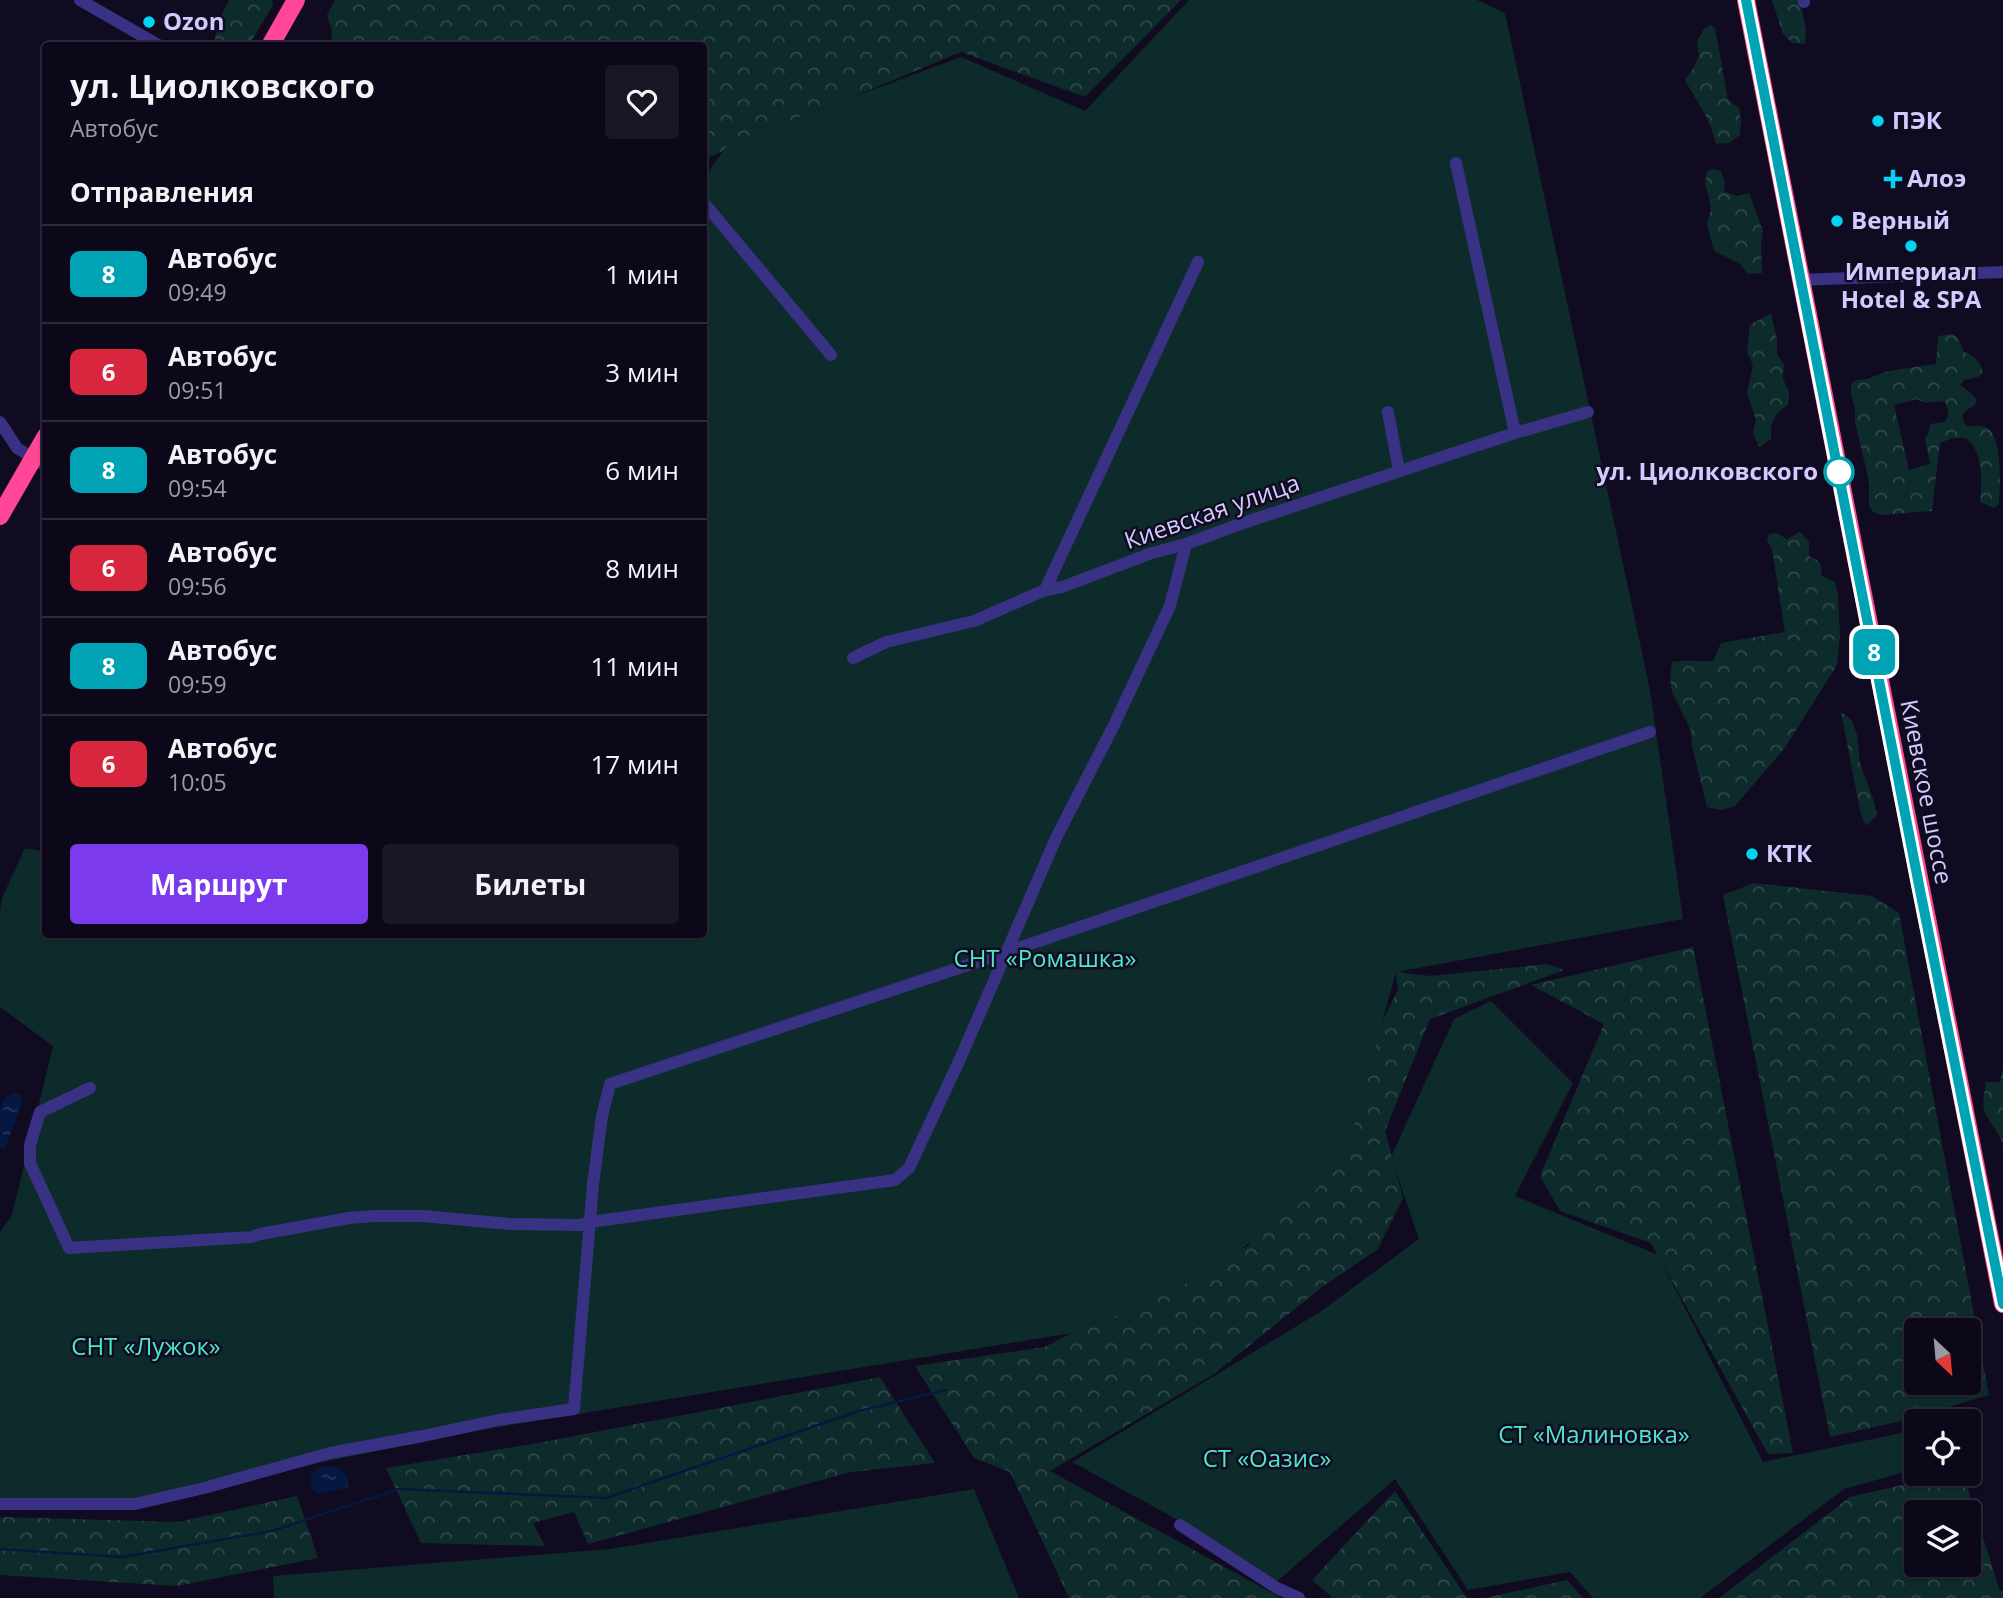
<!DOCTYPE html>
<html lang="ru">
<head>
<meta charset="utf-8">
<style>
  :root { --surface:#0c0819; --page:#1a1626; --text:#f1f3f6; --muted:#9a9aa2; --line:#2c2938; --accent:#7c3aed }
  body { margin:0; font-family:"Open Sans",sans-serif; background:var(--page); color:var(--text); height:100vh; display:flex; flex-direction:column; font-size:26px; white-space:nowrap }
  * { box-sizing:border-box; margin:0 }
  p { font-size:23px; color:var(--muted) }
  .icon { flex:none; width:38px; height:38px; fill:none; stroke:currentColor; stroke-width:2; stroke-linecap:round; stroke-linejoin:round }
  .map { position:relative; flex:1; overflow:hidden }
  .details { position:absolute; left:42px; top:42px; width:665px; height:896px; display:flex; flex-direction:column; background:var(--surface); border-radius:7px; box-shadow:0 2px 5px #0004,0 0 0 2px var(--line) }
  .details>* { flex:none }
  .badge { padding:0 14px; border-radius:10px; font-size:24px; line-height:46px }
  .needle { width:46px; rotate:154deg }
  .controls { position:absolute; left:1904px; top:1318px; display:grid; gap:14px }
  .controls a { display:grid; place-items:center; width:77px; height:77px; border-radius:7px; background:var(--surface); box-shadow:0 2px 5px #0004,0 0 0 2px var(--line); font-size:35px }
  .map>.badge { position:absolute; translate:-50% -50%; box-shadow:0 0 0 4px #fff }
  h2 { padding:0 28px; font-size:26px; line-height:63px }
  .round { display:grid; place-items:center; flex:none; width:74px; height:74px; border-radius:7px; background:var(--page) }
  .head { display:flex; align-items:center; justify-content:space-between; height:119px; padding:0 28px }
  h1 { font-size:33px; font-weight:700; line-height:52px }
  .primary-button { display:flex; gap:14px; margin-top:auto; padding:14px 28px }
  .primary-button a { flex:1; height:80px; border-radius:7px; background:var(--accent); color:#fff; font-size:28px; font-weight:700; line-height:80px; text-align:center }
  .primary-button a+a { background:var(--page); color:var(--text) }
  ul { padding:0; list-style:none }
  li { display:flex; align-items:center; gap:21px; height:98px; padding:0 28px; border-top:2px solid var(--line) }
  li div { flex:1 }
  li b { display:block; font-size:26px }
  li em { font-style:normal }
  li .badge { min-width:77px; font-weight:700; text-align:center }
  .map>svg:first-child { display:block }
  .forest { fill:url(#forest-crowns); fill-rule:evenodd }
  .garden { fill:#0e2b2b }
  .water { fill:url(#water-ripples) }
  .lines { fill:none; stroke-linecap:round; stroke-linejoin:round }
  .stream { stroke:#051840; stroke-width:2.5 }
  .minor { stroke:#393284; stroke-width:12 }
  .highway { stroke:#ff4697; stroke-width:18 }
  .line-casing { stroke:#fff; stroke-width:16 }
  .line { stroke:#00a3b4; stroke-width:10 }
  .poi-dot { fill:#00d3f6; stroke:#100b21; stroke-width:2.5 }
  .stop-dot { fill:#fff; stroke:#00a3b4; stroke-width:3.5 }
  .labels { text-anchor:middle; stroke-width:5; stroke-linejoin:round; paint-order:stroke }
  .poi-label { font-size:24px; font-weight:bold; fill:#d3cbff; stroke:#100b21; text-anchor:start }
  .stop-label { font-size:24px; font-weight:bold; fill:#d3cbff; stroke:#100b21; text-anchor:end }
  .street-label { font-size:24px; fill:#d3cbff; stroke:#100b21 }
  .park-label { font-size:24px; fill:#4de8c8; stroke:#100b21 }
</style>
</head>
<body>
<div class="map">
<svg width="2003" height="1598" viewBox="0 0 2003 1598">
  <defs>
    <pattern id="forest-crowns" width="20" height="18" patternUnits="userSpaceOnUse" patternTransform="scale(1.75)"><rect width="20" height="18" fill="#0e2b2b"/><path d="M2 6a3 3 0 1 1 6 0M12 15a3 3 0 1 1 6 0" fill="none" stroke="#30484b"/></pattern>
    <pattern id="water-ripples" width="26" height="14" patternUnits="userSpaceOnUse" patternTransform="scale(1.75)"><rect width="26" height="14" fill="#051840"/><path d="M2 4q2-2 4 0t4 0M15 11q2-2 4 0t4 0" fill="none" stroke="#29385d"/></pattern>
  </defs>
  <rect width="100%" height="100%" fill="#100b21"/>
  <path class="forest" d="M229,0H272L273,5L249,45H218L214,44L219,20Z
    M335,0H1181L1085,97L961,52L704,159V46L331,45L332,32L327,15Z
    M1772,0H1800L1806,30L1805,44L1792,43L1783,34Z
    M1710,25L1715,28L1728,100L1739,108L1741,121L1740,135L1729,143L1716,144C1711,119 1696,101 1685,80L1693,69L1699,55L1697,41L1704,29Z
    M1713,169L1721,171L1725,182L1724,191L1736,196L1749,193L1763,231L1761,245L1762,273L1748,274L1739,263L1714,251L1707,224L1711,210L1709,197L1705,184L1707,171Z
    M1771,313L1777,340V354L1784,365L1783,379L1789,392L1788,405C1774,414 1770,422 1771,439L1759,447L1753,433L1756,420L1747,393L1753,365L1747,352L1750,325Z
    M1953,334L1959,339L1964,352C1975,357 1980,360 1983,373L1978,377L1964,380L1960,385L1972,394L1977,400L1974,406L1968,409L1963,414V421L1967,426C1975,426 1984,424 1990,430C2002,443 2000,486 1999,504L1994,508L1980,502C1982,481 1984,452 1966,438H1952L1940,443L1932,511L1880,515L1873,512L1869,506V481L1855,422V408L1851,395V384L1857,380C1869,381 1877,373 1890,371C1905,368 1921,366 1936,364L1938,336ZM1917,399C1927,406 1934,400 1945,402C1949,410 1949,415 1945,422L1930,424L1929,431L1925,439L1930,464L1909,470L1894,405Z
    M1800,532L1809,542V556L1820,562L1822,576L1835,582L1838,595L1840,636L1837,665L1784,749L1735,806L1722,810L1707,807L1692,746L1691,731L1672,692L1670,679L1672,662C1686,659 1699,662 1713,661L1721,643L1785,632L1772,549L1767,540L1769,534L1776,533L1787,539Z
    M1841,712L1852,721L1857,735L1860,763L1874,802L1877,816L1866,825L1861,815Z
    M1754,883L1872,896L1899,913L1989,1395L1897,1422L1830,1437L1723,895ZM1916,1330H1969V1382H1916Z
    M1693,947L1793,1453L1768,1454L1651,1243L1560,1211L1540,1176L1604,1024L1531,985Z
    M1547,964L1564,970L1430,1019L1385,1131L1403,1198L1378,1249L1322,1287L1214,1374L1050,1471L1281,1598H1069L1010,1472L974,1458L915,1366L1045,1347L1217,1258L1249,1246L1254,1203L1295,1205L1398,989L1395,968L1403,973L1431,976Z
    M2003,1068V1145C1999,1132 1988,1121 1984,1110C1982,1102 1985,1090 1986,1082H2000Z
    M880,1377L935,1463L851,1472L588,1544L574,1512L533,1523L545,1546L421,1543L386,1468L538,1443Z
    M1950,1474H1963L2000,1591H2003V1598H1719L1850,1497ZM1916,1512H1969V1564H1916Z
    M1395,1491L1467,1598H1333L1312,1580Z
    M297,1496L318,1558L177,1586L0,1575V1517L178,1522Z
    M1567,1580L1583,1598H1485Z"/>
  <path class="garden" d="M1189,0H1477L1505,13L1650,690L1683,919L1396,972L1343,1164L1307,1198L1274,1225L1232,1256L1185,1284L1130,1311L1072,1333L487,1429L138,1499L0,1503V1232L12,1215L53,1046L0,1007V912L2,898L25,848L45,852L46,934H704V178L729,143L961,57L1085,111Z
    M1491,1001L1573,1083L1515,1196L1658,1255L1763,1462L1916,1430V1469L1844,1489L1700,1598H1593L1570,1572L1468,1590L1395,1479L1275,1583L1189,1526L1072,1462L1320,1312L1419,1239L1391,1157L1454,1019Z
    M974,1489L1019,1598H274L273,1576L610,1549Z"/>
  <path class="water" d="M12,1093L21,1094L22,1104L5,1148H0V1110L3,1101Z
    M327,1466L338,1467L347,1477L349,1487L324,1493L315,1492L311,1486V1475L316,1469Z"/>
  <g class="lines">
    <path class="stream" d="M0,1549L122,1557L272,1531L399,1489L606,1498L859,1411L946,1390"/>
    <path class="minor" d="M80,0L160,46
      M1804,0V2
      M1456,163L1515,433
      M704,203L831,355
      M1800,280L2003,272
      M1388,412L1399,471
      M0,422L17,448L46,466
      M1045,590L1198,262
      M853,658L886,642L974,621L1045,590L1062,587L1152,553L1186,544L1246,522L1515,433L1588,412
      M90,1088L40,1112L30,1145V1163L69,1248L252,1237L260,1234L349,1218L374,1216H423L510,1224L581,1225L590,1222L895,1180L909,1168L960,1059L1057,836L1113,727L1170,606L1186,544
      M0,1504H135L204,1488L330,1453L423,1436L498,1420L574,1409L593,1184L602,1116L610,1084L1007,952L1650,732
      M1180,1525L1277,1588L1299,1598"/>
    <path class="highway" d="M1746,0L2003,1304
      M270,46L296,0
      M0,516L46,436"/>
  </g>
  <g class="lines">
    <g class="line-casing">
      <path id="line" d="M1746,0L1919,885L2003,1304"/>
    </g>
    <use href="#line" class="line"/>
  </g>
  <g class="poi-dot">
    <circle cx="149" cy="22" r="7"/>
    <circle cx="1878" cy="121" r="7"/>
    <path d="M1889.5 168.5h7v7h7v7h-7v7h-7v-7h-7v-7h7z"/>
    <circle cx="1837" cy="221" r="7"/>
    <circle cx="1911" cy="246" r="7"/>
    <circle cx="1752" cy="854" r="7"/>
  </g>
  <circle class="stop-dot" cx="1839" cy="472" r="14"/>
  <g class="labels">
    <g class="poi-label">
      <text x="163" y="30">Ozon</text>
      <text x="1892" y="129">ПЭК</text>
      <text x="1907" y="187">Алоэ</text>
      <text x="1851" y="229">Верный</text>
      <text x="1911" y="280" text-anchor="middle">Империал<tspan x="1911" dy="28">Hotel &amp; SPA</tspan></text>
      <text x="1766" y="862">КТК</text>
    </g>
    <g class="stop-label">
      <text x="1818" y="480">ул. Циолковского</text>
    </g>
    <g class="street-label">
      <text transform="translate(1212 512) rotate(-19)" y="8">Киевская улица</text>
      <text transform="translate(1926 792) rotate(79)" y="8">Киевское шоссе</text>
    </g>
    <g class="park-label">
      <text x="1045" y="967">СНТ «Ромашка»</text>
      <text x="146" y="1355">СНТ «Лужок»</text>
      <text x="1594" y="1443">СТ «Малиновка»</text>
      <text x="1267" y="1467">СТ «Оазис»</text>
    </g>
  </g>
</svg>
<div class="controls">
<a><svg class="needle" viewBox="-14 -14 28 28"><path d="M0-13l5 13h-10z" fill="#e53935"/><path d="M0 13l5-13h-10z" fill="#9a9aa2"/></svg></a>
<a><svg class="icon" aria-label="locate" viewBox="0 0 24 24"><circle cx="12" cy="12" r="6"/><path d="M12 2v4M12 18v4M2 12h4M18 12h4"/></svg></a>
<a><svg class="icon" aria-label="layers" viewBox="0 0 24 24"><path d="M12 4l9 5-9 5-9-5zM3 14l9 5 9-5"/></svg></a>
</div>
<b class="badge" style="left:1874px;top:652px;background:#00a3b4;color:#fff">8</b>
<section class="details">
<div class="head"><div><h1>ул. Циолковского</h1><p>Автобус</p></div><a class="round"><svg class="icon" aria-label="heart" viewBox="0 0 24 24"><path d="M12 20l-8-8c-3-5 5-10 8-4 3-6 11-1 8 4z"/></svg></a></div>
<h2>Отправления</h2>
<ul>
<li><span class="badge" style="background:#00a3b4;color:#fff">8</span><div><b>Автобус</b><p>09:49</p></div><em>1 мин</em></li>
<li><span class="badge" style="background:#d7263d;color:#fff">6</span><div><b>Автобус</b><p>09:51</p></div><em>3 мин</em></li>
<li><span class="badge" style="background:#00a3b4;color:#fff">8</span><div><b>Автобус</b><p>09:54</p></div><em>6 мин</em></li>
<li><span class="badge" style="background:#d7263d;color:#fff">6</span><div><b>Автобус</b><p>09:56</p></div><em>8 мин</em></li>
<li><span class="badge" style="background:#00a3b4;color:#fff">8</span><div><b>Автобус</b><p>09:59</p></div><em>11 мин</em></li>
<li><span class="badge" style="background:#d7263d;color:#fff">6</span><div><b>Автобус</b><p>10:05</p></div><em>17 мин</em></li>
</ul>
<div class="primary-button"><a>Маршрут</a><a>Билеты</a></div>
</section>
</div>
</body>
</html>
